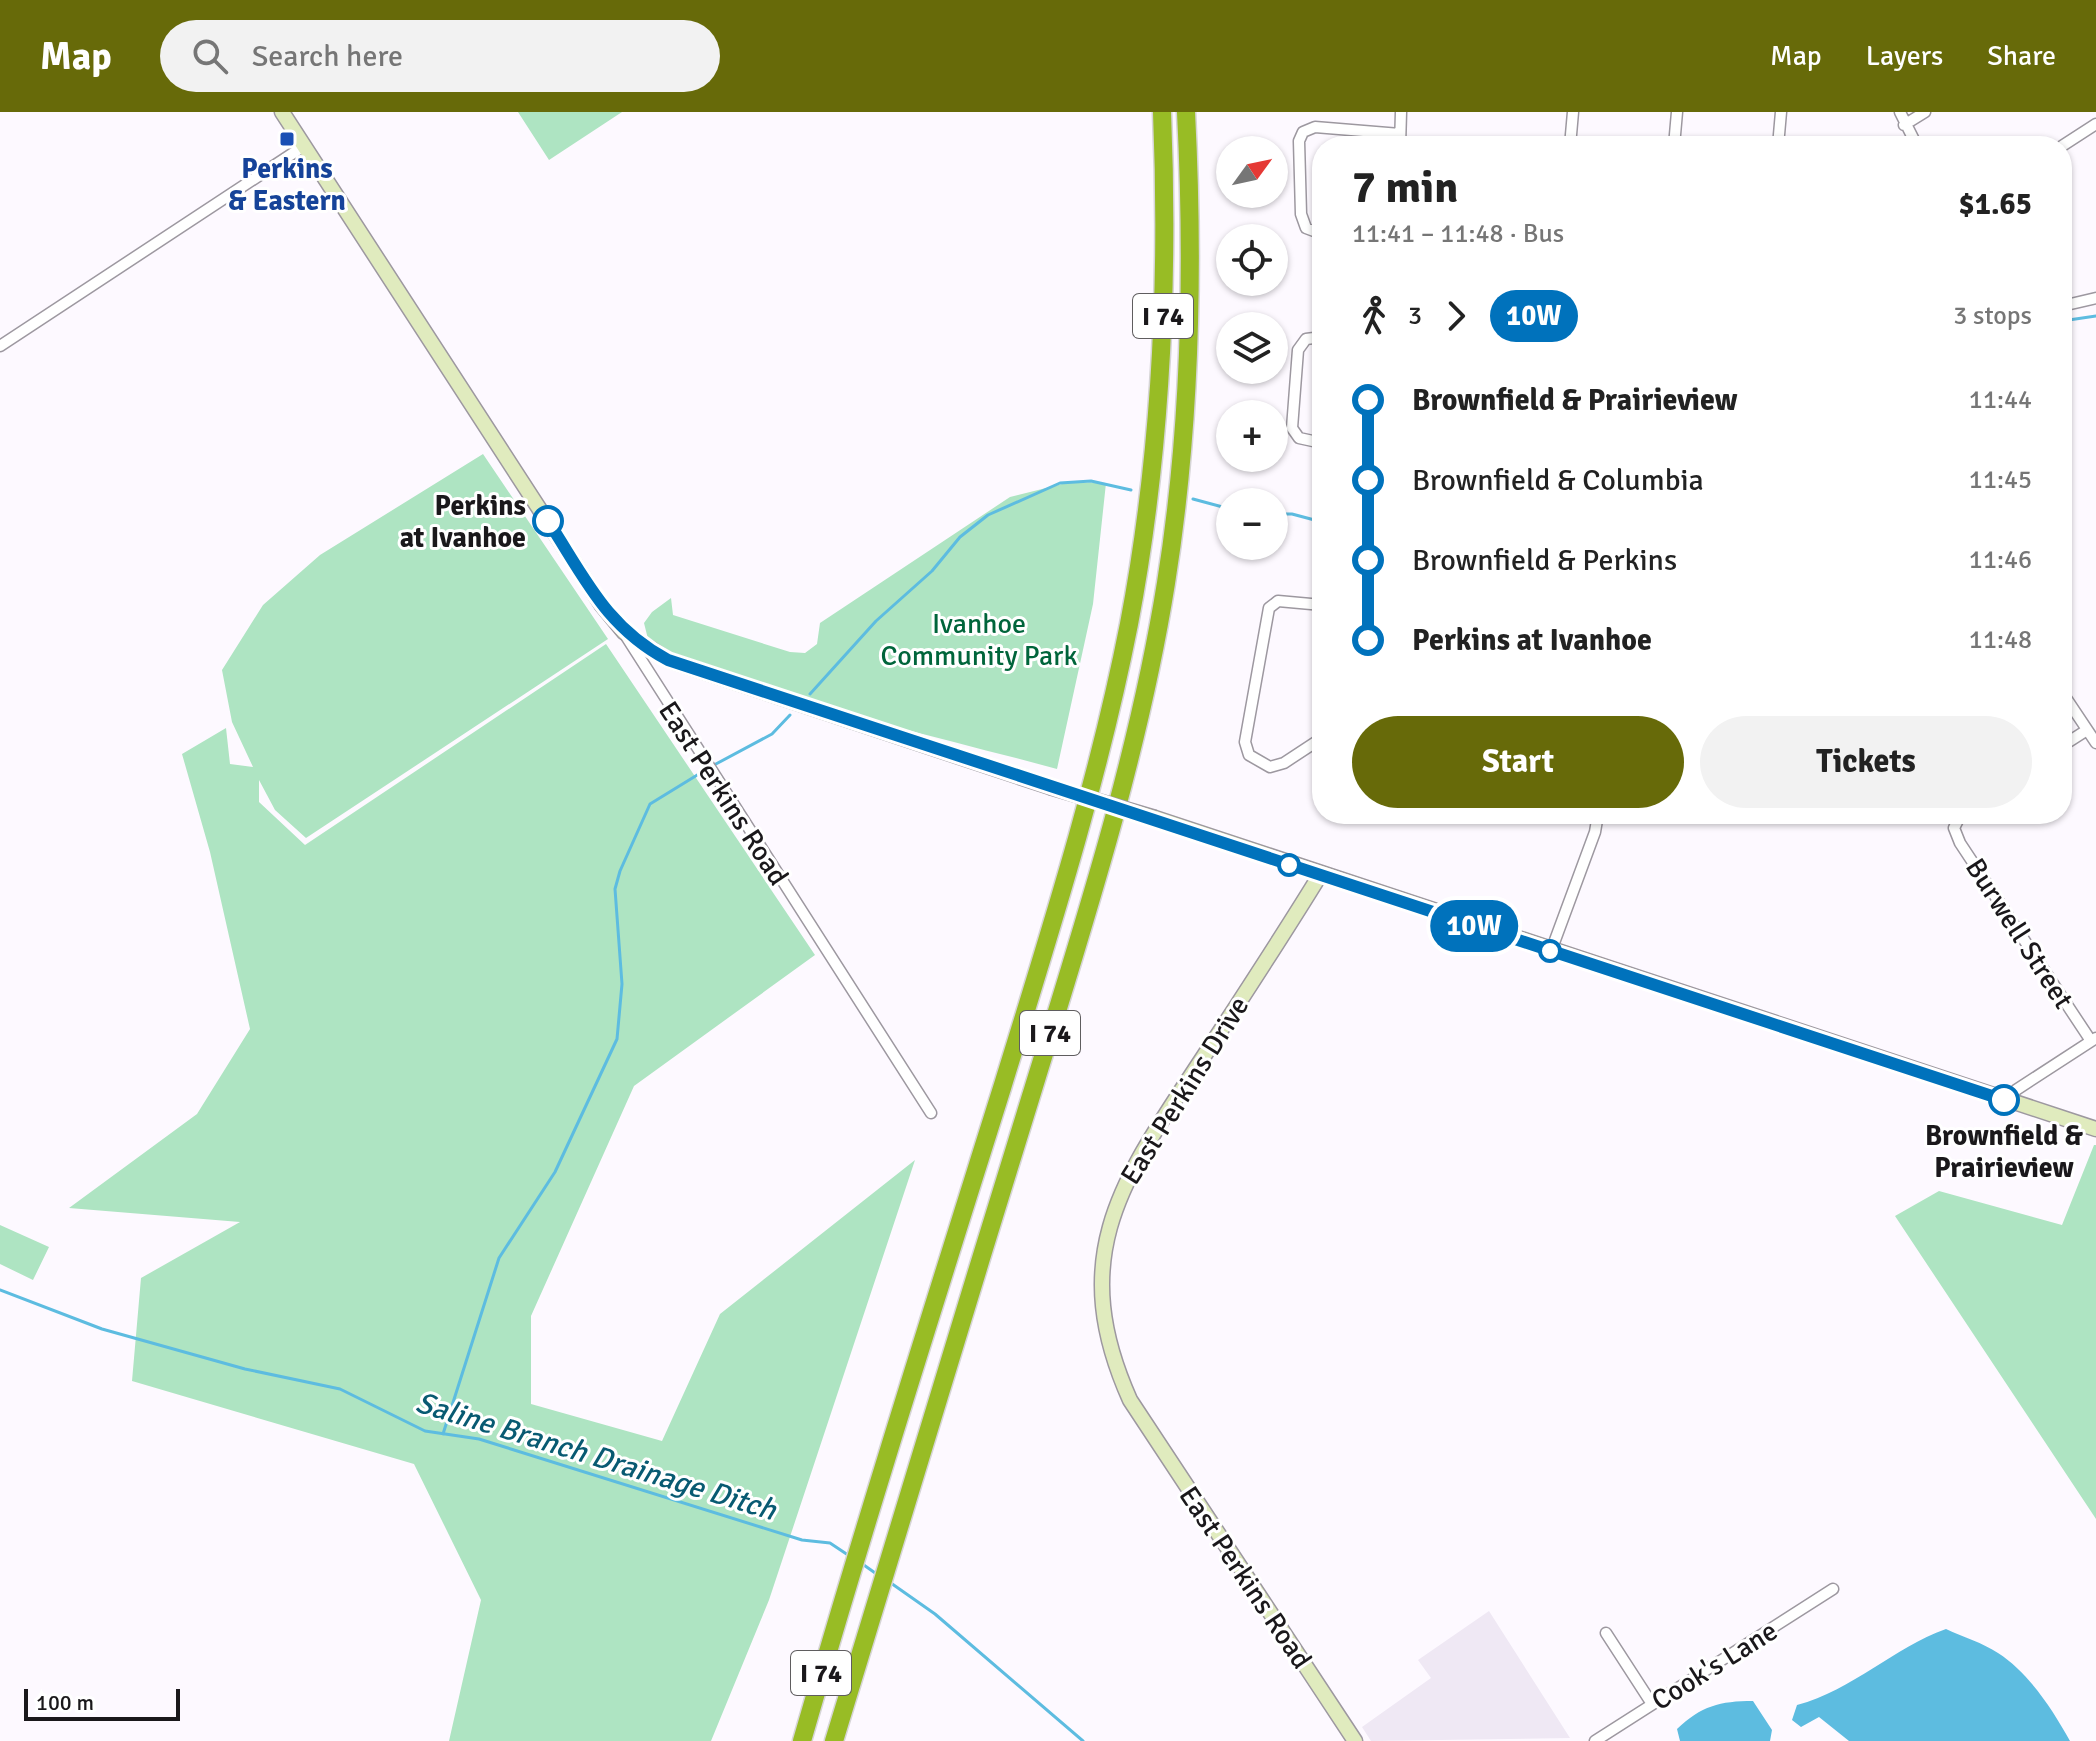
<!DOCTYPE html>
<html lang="en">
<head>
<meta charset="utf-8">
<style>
  :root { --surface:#fff; --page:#f2f2f2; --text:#222; --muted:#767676; --accent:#676a09 }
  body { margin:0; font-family:Signika,sans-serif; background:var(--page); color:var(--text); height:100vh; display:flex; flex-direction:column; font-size:30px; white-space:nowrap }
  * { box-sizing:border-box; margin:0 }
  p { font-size:26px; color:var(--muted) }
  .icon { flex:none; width:44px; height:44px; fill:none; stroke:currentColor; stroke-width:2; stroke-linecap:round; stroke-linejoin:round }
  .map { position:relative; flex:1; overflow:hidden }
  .drawer { position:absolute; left:1312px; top:24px; width:760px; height:688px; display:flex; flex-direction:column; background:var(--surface); border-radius:32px; box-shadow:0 2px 6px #0004 }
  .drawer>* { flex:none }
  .badge { padding:0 16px; border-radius:26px; font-size:28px; line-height:52px }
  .needle { width:52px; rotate:57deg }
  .fabs { position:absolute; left:1216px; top:24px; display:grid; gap:16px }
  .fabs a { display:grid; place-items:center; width:72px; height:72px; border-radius:50%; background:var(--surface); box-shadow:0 2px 6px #0004; font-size:40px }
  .scale { position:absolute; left:24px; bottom:20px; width:156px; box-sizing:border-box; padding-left:8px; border:4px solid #1a181b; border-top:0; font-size:22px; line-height:28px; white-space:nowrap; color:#1a181b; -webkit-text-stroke:6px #fff; paint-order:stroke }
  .map>.badge { position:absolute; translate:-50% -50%; box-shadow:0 0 0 4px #fff }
  .legs { display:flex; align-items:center; gap:12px; height:88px; padding:0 40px; font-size:26px }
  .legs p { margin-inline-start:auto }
  .head { display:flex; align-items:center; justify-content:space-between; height:136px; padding:0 40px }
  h1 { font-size:44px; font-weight:700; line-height:60px }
  .primary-button { display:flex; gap:16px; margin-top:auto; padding:16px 40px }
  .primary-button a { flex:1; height:92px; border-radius:48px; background:var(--accent); color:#fff; font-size:32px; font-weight:700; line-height:92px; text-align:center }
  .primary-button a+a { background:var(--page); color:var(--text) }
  ul { padding:0 40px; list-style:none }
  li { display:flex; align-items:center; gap:28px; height:80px; font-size:30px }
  li i { display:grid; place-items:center; width:12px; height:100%; margin:0 10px; background:currentColor }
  li i::after { content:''; width:20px; height:20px; margin:-10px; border:6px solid; border-radius:50%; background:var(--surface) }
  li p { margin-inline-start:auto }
  li:first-child i { background:linear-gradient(#0000 50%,currentColor 0) }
  li:last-child i { background:linear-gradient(currentColor 50%,#0000 0) }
  header { display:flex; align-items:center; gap:48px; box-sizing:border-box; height:112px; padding:0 40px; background:var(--accent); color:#fff }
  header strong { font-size:38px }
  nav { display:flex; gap:44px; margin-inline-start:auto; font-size:28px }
  .search { width:560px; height:72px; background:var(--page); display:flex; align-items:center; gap:20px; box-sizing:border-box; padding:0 28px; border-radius:44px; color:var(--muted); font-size:30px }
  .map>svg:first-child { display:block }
  .built { fill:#efe8f4 }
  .green { fill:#aee4c2 }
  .water { fill:#5dbce0 }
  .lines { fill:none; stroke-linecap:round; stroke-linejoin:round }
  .stream { stroke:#5dbce0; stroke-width:3 }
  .street-casing { stroke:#9d98a0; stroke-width:13 }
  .secondary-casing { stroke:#9d98a0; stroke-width:17 }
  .highway-casing { stroke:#d6d5d6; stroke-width:21 }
  .street { stroke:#fff; stroke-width:10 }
  .secondary { stroke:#e0ebbe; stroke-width:14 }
  .highway { stroke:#98bc25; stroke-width:18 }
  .secondary-bridge-casing { stroke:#9d98a0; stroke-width:17; stroke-linecap:butt }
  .secondary-bridge { stroke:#e0ebbe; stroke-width:14 }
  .line-1-casing { stroke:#fff; stroke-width:18 }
  .line-1 { stroke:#0072bc; stroke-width:12 }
  .transit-dot { fill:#1a4fb4; stroke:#fff; stroke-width:3 }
  .stop-1-dot { fill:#fff; stroke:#0072bc; stroke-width:4 }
  .labels { text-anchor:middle; stroke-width:6; stroke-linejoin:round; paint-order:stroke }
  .shield { fill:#fff; stroke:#5f5d5f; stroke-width:2 }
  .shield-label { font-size:26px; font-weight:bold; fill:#1a181b }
  .transit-label { font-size:28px; font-weight:bold; fill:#164399; stroke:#fff }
  .stop-label { font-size:28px; font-weight:bold; fill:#1a181b; stroke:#fff; text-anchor:end }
  .park-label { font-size:28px; fill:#00653b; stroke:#fff }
  .street-label { font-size:28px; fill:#1a181b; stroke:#fff }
  .water-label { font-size:30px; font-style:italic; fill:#085a72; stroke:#fff }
</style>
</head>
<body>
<header>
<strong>Map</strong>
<div class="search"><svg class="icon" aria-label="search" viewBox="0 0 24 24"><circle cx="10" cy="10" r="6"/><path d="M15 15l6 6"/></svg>Search here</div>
<nav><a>Map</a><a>Layers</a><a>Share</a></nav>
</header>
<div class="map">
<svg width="2096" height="1629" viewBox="0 0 2096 1629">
  <rect width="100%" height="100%" fill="#fdf9ff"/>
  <path class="built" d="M1489,1499L1570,1626L1371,1629L1362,1615L1431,1566L1418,1548Z"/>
  <path class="green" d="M518,0H622L549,48Z
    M483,342L608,527L306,726L275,698L259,668V690L305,733L606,532L815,843L634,974L531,1204V1292L662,1329L720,1202L915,1048L769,1488L711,1629H449L481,1488L414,1352L132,1269L141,1166L240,1110L69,1096L197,1002L250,917L210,740L182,642L226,616L230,652L253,655L232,610L222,558L263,493L320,443Z
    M1070,370L1106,371L1093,492L1057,657C921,620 778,590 649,531L644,511L652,500L671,486L673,503L790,540L805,541L817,532L820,511L1010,385Z
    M2094,1033H2096V1407L1895,1104L1939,1079L2062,1113Z
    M0,1113L49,1135L33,1168L0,1152Z"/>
  <path class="water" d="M1946,1517C1963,1525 1983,1531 1998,1541C2029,1561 2053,1598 2070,1629H1849L1819,1605L1801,1615L1792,1608L1797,1593C1853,1578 1893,1536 1946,1517Z
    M1753,1589L1772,1618L1770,1629H1680L1677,1617C1701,1594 1720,1589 1753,1589Z"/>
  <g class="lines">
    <path class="stream" d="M2062,209L2096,204
      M1193,387L1230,397
      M1274,402H1292L1322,410
      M810,582L876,509L932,459L960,425L988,403L1060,371L1091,369L1131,378
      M714,653L772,622L790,603
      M0,1178L102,1217L245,1257L340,1277L425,1319L479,1327L802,1428L830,1431L848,1443
      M443,1322L499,1146L555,1060L617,927L622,872L615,777L620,759L650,692L707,657
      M861,1451L878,1463
      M888,1469L935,1502L1083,1629"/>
    <g class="street-casing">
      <path id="street" d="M1900,0L1917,34
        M1904,13L1925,0
        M1400,34L1401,0
        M1570,34L1573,0
        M1674,34L1677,0
        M1778,34L1781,0
        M2062,34L2096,12
        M1322,122L1306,116L1301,102L1299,29L1303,20L1315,15L1400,22
        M2062,194L2096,186
        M1322,225L1306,227L1298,238L1292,316L1299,326L1322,331
        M0,234L304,34
        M1322,493L1278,489L1269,496L1245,630L1249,643L1270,655L1284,651L1322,626
        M624,521L931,1001
        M2062,580L2096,631
        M2062,634L2087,618
        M1961,702L1954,716L1960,731L2091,929
        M1551,839L1595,720L1598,702
        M2009,989L2016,978L2096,926
        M1606,1521L1652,1592
        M1595,1629L1833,1477"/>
    </g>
    <g class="secondary-casing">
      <path id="secondary" d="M282,0L601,492L624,520L668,548L1050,675
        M1155,706L2096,1017
        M1320,763C1282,825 1242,886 1202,947C1123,1067 1065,1143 1130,1288L1355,1629"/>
    </g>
    <g class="highway-casing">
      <path id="highway" d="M802,1629C865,1410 934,1193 1002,976C1049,823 1098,670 1129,512C1161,344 1169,171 1162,0
        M834,1629C898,1414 965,1199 1031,984C1083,814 1138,646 1166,471C1191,315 1194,157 1186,0"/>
    </g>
    <use href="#street" class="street"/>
    <use href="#secondary" class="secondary"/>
    <use href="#highway" class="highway"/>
    <g class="secondary-bridge-casing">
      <path id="secondary-bridge" d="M1050,675L1155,706"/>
    </g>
    <use href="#secondary-bridge" class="secondary-bridge"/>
  </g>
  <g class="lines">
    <g class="line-1-casing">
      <path id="line-1" d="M548,409C585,466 606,515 668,548L2004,988"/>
    </g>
    <use href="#line-1" class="line-1"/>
  </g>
  <rect class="transit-dot" x="279" y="19" width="16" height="16" rx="4"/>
  <g class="stop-1-dot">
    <circle cx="548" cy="409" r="14"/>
    <circle cx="1289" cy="753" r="10"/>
    <circle cx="1550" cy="839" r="10"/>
    <circle cx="2004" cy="988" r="14"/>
  </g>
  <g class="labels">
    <g class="shield">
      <rect x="1133" y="182" width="60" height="44" rx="6"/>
      <rect x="1020" y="899" width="60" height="44" rx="6"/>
      <rect x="791" y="1539" width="60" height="44" rx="6"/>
    </g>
    <g class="shield-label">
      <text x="1163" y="213">I 74</text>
      <text x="1050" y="930">I 74</text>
      <text x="821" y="1570">I 74</text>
    </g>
    <g class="transit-label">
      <text x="287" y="66">Perkins<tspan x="287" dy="32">&amp; Eastern</tspan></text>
    </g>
    <g class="stop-label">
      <text x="526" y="403">Perkins<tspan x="526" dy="32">at Ivanhoe</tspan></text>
      <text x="2004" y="1033" text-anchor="middle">Brownfield &amp;<tspan x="2004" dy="32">Prairieview</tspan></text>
    </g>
    <g class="park-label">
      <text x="979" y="521">Ivanhoe<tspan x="979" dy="32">Community Park</tspan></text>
    </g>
    <g class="street-label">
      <text transform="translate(724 681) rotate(57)" y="10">East Perkins Road</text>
      <text transform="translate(2020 821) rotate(57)" y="10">Burwell Street</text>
      <text transform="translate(1184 978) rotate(-58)" y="10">East Perkins Drive</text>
      <text transform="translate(1246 1465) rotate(56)" y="10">East Perkins Road</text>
      <text transform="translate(1714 1553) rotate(-32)" y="10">Cook's Lane</text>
    </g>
    <g class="water-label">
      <text transform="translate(596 1344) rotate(17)" y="10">Saline Branch Drainage Ditch</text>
    </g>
  </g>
</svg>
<div class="fabs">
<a><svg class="needle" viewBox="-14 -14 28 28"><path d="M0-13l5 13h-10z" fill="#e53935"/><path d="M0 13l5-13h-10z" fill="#767676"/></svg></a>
<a><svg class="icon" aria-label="locate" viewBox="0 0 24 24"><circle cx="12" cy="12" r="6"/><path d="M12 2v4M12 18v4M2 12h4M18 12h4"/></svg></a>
<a><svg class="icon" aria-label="layers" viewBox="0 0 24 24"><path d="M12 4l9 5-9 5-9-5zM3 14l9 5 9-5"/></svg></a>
<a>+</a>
<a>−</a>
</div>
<div class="scale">100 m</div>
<b class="badge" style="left:1474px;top:814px;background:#0072bc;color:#fff">10W</b>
<section class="drawer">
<div class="head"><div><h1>7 min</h1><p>11:41 – 11:48 · Bus</p></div><b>$1.65</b></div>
<div class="legs"><svg class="icon" aria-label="walk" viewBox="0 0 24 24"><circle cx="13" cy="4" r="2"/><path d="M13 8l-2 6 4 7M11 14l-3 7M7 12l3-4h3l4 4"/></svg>3<svg class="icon" aria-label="forward" viewBox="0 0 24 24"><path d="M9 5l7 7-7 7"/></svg><b class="badge" style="background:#0072bc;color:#fff">10W</b><p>3 stops</p></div>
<ul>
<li><i style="color:#0072bc"></i><b>Brownfield &amp; Prairieview</b><p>11:44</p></li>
<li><i style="color:#0072bc"></i><span>Brownfield &amp; Columbia</span><p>11:45</p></li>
<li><i style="color:#0072bc"></i><span>Brownfield &amp; Perkins</span><p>11:46</p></li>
<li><i style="color:#0072bc"></i><b>Perkins at Ivanhoe</b><p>11:48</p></li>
</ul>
<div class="primary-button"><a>Start</a><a>Tickets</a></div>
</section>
</div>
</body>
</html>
